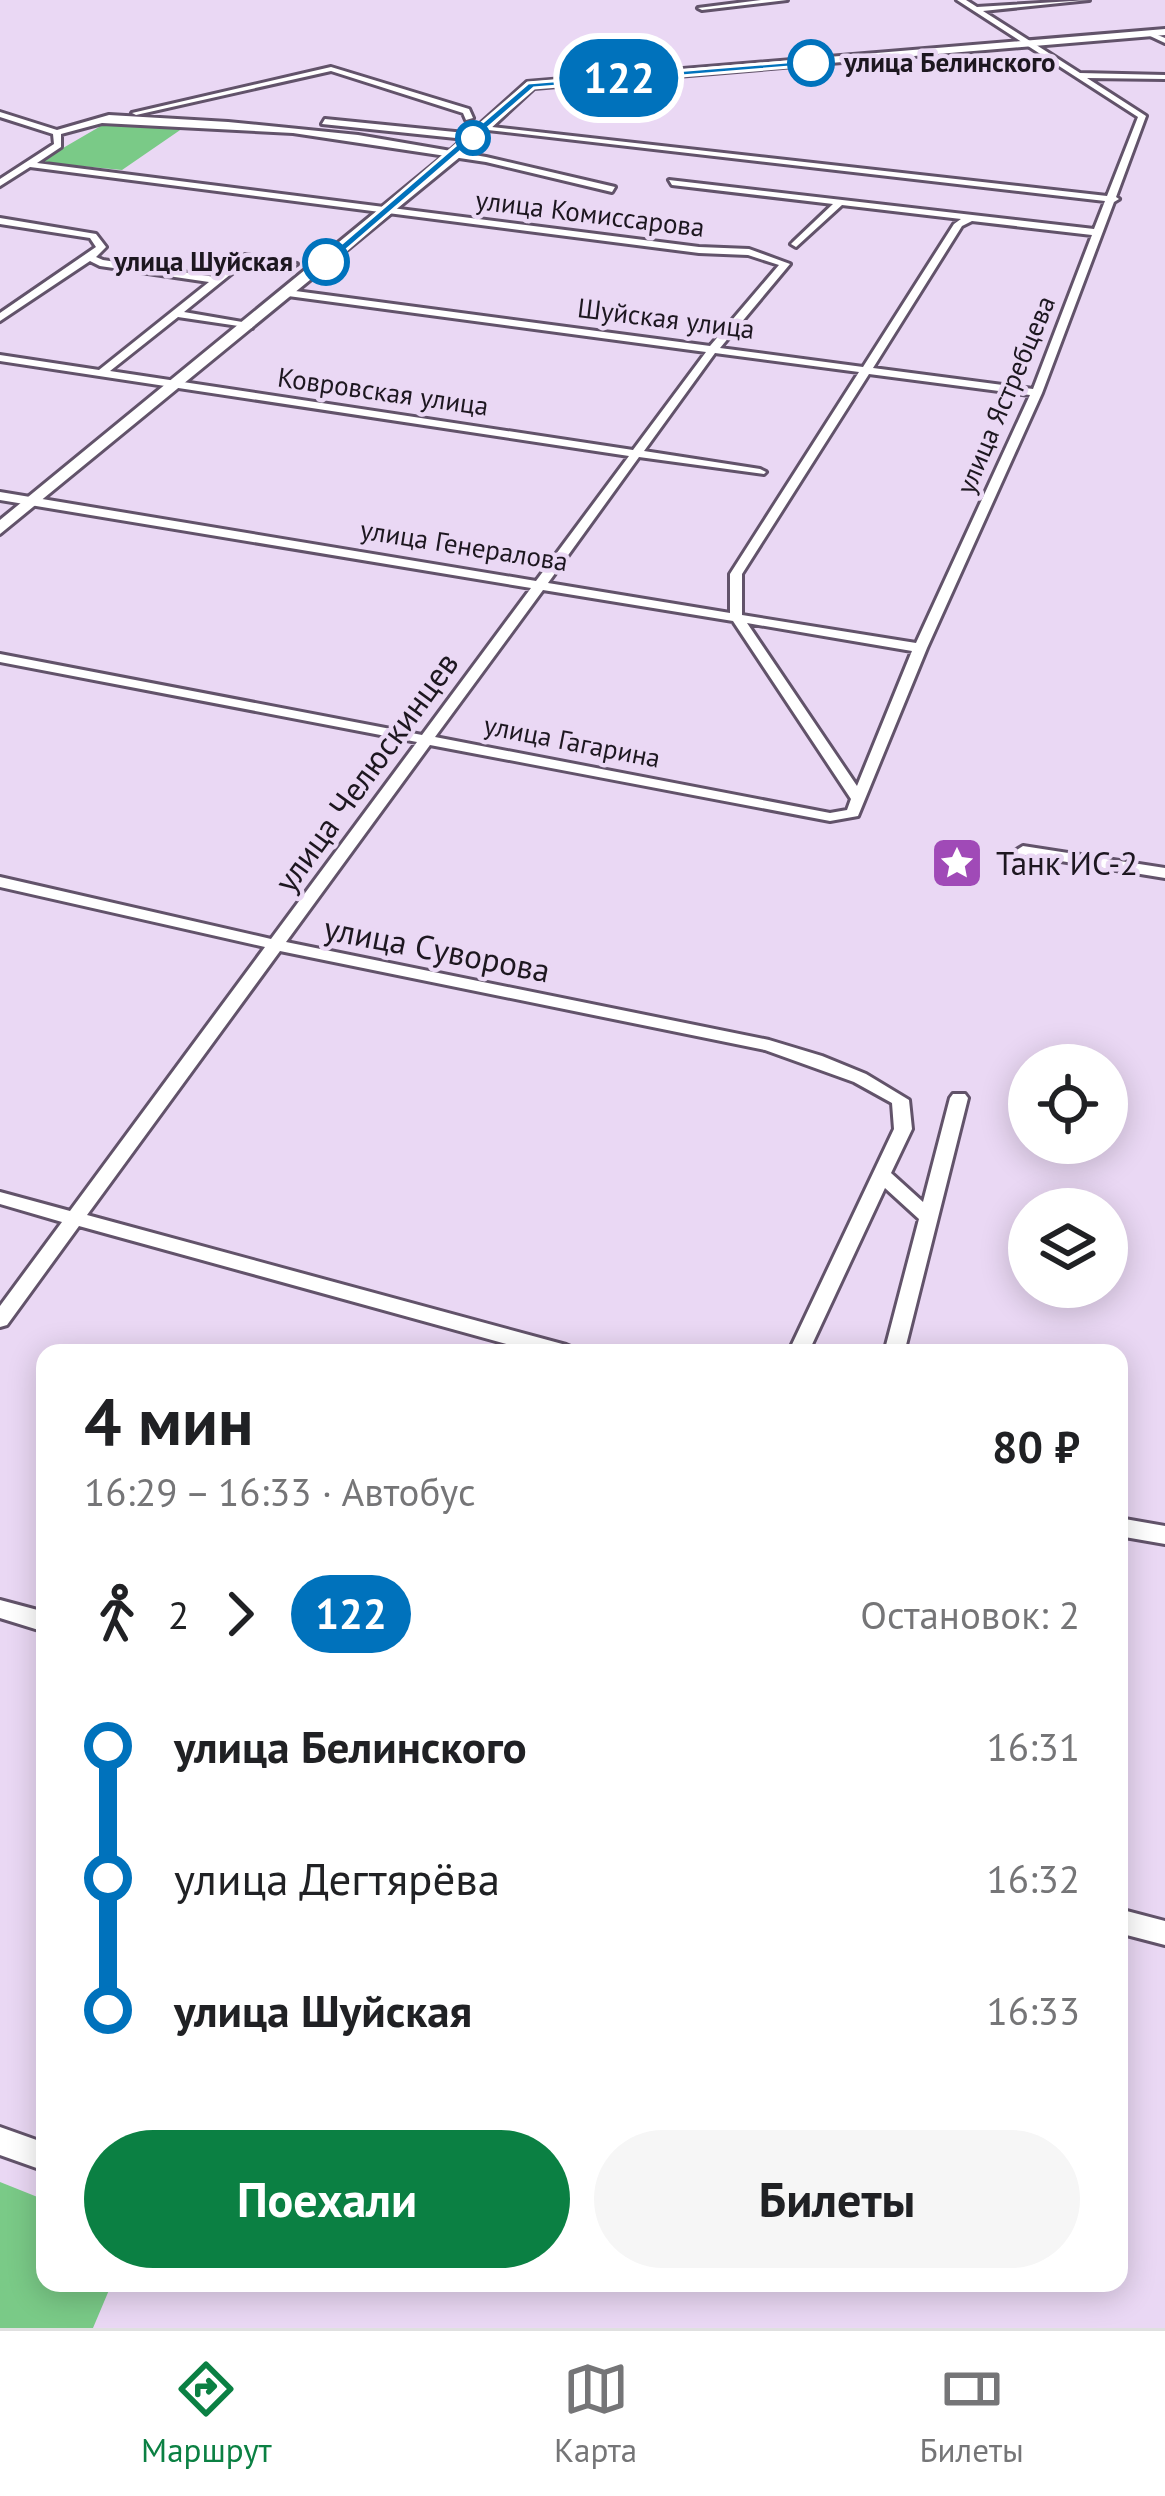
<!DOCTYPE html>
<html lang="ru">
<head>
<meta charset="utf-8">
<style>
  :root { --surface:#fff; --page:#f6f6f6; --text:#202124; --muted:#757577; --line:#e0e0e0; --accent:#0b8043 }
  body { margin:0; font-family:"PT Sans",sans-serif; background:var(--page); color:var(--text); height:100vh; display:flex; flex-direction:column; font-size:45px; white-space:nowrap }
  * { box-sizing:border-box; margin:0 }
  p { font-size:39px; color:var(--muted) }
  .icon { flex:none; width:66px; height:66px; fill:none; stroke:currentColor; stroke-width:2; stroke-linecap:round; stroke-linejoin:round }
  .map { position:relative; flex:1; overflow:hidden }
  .drawer { position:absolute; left:36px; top:1344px; width:1092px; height:948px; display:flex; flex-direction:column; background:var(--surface); border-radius:24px; box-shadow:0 6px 30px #0003 }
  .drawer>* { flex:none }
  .badge { padding:0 24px; border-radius:39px; font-size:42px; line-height:78px }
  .fabs { position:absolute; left:1008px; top:1044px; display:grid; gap:24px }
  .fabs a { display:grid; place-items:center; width:120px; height:120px; border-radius:50%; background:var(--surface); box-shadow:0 6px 30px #0003; font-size:60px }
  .map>.badge { position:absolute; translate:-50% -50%; box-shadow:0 0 0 6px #fff }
  .legs { display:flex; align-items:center; gap:18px; height:132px; padding:0 48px; font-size:39px }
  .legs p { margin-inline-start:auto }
  .head { display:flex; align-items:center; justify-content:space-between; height:204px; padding:0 48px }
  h1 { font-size:66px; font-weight:700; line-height:90px }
  .cta { display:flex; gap:24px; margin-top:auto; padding:24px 48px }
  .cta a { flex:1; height:138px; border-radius:72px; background:var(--accent); color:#fff; font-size:48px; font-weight:700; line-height:138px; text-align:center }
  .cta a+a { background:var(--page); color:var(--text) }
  ul { padding:0 48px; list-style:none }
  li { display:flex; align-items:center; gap:42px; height:132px; font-size:45px }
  li i { display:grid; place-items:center; width:18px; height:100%; margin:0 15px; background:currentColor }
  li i::after { content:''; width:30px; height:30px; margin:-15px; border:9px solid; border-radius:50%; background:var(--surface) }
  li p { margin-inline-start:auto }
  li:first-child i { background:linear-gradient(#0000 50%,currentColor 0) }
  li:last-child i { background:linear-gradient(currentColor 50%,#0000 0) }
  .tab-bar { display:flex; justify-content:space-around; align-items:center; height:168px; border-top:3px solid var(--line); background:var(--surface); font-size:33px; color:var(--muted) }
  .tab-bar a { display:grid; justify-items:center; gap:6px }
  .tab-bar .on { color:var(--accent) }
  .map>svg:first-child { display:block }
  .green { fill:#7aca87 }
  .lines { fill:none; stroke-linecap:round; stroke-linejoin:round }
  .minor-casing { stroke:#62536a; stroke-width:6 }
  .secondary-casing { stroke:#62536a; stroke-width:6 }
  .minor { fill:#fff; fill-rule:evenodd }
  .secondary { fill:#fff; fill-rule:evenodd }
  .line-1 { fill:#0072bc; stroke:#fff; stroke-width:3 }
  .stop-1-dot { fill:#fff; stroke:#0072bc; stroke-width:6 }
  .labels { text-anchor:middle; stroke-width:9; stroke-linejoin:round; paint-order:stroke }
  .far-stop-label { font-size:27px; font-weight:bold; fill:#1d1720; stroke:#ead8f4; text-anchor:start }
  .far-street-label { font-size:27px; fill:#1d1720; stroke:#ead8f4 }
  .street-label { font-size:33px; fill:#1d1720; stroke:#ead8f4 }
  .poi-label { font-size:33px; fill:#1d1720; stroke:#ead8f4; text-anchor:start }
</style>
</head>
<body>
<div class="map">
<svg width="1165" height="2328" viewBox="0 0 1165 2328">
  <rect width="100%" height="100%" fill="#ead8f4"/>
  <path class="green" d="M106,123L186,126L122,170L39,162Z
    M0,2182L45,2200V2283H112L93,2328H0Z"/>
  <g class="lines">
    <g class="minor-casing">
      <path id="minor" d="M761,0H787L702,10L698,8Z
        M957,0H966L977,7L1089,0L983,11L1080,73L1165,75V79L1087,78L1146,116L1116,197L1119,199L1114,202L1042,393L927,648L858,816L830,821L430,745L286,942L769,1040L822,1056L866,1074L909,1100L912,1129L891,1173L923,1202L950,1098L953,1094H965L968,1098L904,1353H884L919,1219L885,1188L808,1353H788L894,1129L892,1103L854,1082L765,1050L280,951L87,1215L566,1345L573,1348L576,1353H539L79,1226L7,1325L0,1327V1306L62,1222L0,1204V1192L70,1211L265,947L0,887V877L271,939L417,742L0,662V654L422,735L531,588L0,500V492L536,581L629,456L0,361V355L99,370L209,282L100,266L90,261L0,321V313L96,247L90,238L0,224V218L96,234L106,247L96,257L103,260L215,277L245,255L297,264L292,267L247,261L184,312L248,323L252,324V328L178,317L110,371L633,450L706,352L288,296L283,293L288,290L710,346L779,265L748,255L699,253L30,167L0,186V179L54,144L53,134L0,117V112L57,130L109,115L228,122L358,135L486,157L615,187L612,192L486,162L293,133L102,123L61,134V147L37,163L699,247L749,249L790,264L720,348L863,367L954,224L961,219L842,205L796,247L791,244L793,242L833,204L672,185L669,180L1094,229L1105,201L479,129L483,126L1107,196L1138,117ZM972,221L1092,235L1033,389L873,368L962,226ZM715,353L859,372L730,574V613L548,583L639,457L764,474L766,472L760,469L644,451ZM869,374L1030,395L916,643L742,615V574ZM543,590L733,621L851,799L847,810L830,813L435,737ZM747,623L912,651L857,786Z
        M1148,31L1165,38V43L1148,35Z
        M331,67L469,109L473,118L466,120L463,113L331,71L136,115L132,113Z
        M325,119L475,134L479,137L475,140L322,124Z
        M1023,846L1165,868V878L1018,854L1015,851Z
        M1119,1518L1165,1526V1544L1119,1536Z
        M0,1600L45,1612V1632L0,1618Z
        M1119,1909L1165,1921V1945L1119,1933Z
        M0,2127L45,2143V2171L0,2155Z"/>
    </g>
    <g class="secondary-casing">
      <path id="secondary" d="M1165,29V35L534,88L460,157L0,534V520L450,151L527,82Z"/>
    </g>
    <use href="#minor" class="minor"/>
    <use href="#secondary" class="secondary"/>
  </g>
  <path class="line-1" d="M811,60L815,65L534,88L330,264L320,262L528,83Z"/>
  <defs>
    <g id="sight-square" transform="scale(2.7)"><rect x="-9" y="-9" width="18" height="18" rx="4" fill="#a04ab7" stroke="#ead8f4"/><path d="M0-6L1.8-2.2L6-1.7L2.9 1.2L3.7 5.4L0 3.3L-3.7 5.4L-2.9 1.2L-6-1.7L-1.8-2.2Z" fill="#fff"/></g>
  </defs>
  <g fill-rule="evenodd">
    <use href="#sight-square" x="957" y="863"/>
  </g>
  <g class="stop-1-dot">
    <circle cx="811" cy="63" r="21"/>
    <circle cx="473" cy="138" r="15"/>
    <circle cx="326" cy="262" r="21"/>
  </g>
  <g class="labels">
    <g class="far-stop-label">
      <text x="844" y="72">улица Белинского</text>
      <text x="293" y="271" text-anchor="end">улица Шуйская</text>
    </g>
    <g class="far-street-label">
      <text transform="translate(590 214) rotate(7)" y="9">улица Комиссарова</text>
      <text transform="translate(666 319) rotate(7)" y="9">Шуйская улица</text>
      <text transform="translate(383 392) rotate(8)" y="9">Ковровская улица</text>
      <text transform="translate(1006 395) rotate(-67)" y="9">улица Ястребцева</text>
      <text transform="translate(464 546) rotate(9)" y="9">улица Генералова</text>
      <text transform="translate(572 742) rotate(11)" y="9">улица Гагарина</text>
    </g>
    <g class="street-label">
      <text transform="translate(366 772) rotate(-54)" y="12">улица Челюскинцев</text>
      <text transform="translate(437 949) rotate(11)" y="12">улица Суворова</text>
    </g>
    <g class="poi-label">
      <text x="996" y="875">Танк ИС-2</text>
    </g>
  </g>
</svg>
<div class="fabs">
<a><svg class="icon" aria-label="locate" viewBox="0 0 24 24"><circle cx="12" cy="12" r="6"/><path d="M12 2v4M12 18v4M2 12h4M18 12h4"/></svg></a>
<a><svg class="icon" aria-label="layers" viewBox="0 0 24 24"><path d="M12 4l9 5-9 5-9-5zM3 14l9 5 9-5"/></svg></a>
</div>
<b class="badge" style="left:619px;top:78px;background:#0072bc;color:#fff">122</b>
<section class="drawer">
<div class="head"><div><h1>4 мин</h1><p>16:29 – 16:33 · Автобус</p></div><b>80 ₽</b></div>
<div class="legs"><svg class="icon" aria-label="walk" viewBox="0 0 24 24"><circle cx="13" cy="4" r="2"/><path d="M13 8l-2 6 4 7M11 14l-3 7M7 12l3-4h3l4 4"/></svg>2<svg class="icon" aria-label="forward" viewBox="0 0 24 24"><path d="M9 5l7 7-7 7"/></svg><b class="badge" style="background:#0072bc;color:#fff">122</b><p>Остановок: 2</p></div>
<ul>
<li><i style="color:#0072bc"></i><b>улица Белинского</b><p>16:31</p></li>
<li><i style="color:#0072bc"></i><span>улица Дегтярёва</span><p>16:32</p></li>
<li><i style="color:#0072bc"></i><b>улица Шуйская</b><p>16:33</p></li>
</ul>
<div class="cta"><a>Поехали</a><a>Билеты</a></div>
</section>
</div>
<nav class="tab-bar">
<a class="on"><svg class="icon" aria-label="directions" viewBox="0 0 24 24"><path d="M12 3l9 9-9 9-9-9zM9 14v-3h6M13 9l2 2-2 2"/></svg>Маршрут</a>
<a><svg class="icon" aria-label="map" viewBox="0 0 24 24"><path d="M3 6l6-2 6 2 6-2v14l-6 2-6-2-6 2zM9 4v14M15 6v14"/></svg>Карта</a>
<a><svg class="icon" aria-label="tickets" viewBox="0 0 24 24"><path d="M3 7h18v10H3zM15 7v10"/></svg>Билеты</a>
</nav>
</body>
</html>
